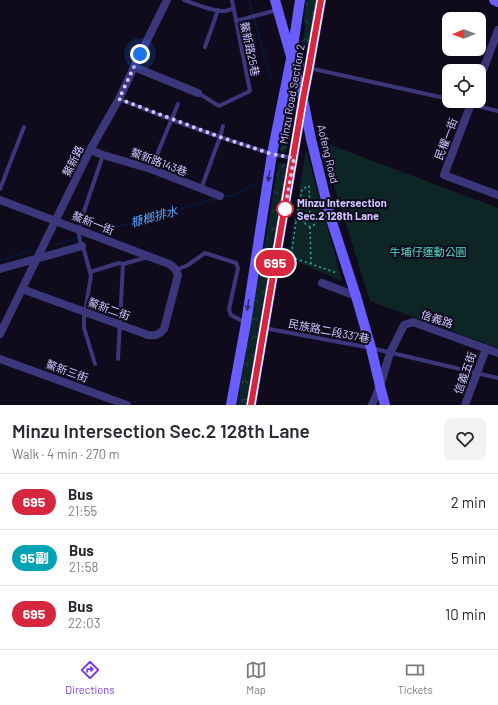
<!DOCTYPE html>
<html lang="en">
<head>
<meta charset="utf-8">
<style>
  :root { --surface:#fff; --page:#f2f2f3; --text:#2b2b33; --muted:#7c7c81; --line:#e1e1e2; --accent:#7c3aed }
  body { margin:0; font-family:Barlow,"Noto Sans TC",sans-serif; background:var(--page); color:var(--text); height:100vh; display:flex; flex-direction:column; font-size:15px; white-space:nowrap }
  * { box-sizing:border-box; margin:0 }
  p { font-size:13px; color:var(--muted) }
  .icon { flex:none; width:22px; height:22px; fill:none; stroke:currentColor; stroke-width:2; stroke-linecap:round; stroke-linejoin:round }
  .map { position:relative; height:405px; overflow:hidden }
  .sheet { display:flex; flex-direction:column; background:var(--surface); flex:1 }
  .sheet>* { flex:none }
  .badge { padding:0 8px; border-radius:13px; font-size:14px; line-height:26px }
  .needle { width:26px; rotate:269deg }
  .controls { position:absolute; left:442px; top:12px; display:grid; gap:8px }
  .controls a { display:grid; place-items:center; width:44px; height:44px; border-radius:8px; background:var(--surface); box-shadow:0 2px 10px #0003; font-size:20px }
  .you { position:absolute; width:20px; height:20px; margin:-10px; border:3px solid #fff; border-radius:50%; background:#1a73e8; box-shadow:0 0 0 6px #1a73e833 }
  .map>.badge { position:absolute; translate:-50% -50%; box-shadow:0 0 0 2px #fff }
  .round { display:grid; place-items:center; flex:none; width:42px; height:42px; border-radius:8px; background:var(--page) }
  .overview { display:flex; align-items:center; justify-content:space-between; height:68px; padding:0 12px }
  h1 { font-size:19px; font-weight:600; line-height:30px }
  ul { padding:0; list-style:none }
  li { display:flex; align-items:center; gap:12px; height:56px; padding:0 12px; border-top:1px solid var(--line) }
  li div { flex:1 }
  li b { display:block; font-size:15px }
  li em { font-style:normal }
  li .badge { min-width:44px; font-weight:700; text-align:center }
  .menu { display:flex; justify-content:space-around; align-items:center; height:56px; border-top:1px solid var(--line); background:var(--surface); font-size:11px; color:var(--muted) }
  .menu a { display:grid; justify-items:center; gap:2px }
  .menu .selected { color:var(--accent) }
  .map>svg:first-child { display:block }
  .forest { fill:url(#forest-crowns) }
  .park { fill:#0e2525 }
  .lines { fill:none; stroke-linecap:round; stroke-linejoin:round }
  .stream { stroke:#081737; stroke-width:2 }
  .path { stroke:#2cacab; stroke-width:1.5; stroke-dasharray:2 3; stroke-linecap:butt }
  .lane { stroke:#3c367b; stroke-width:4 }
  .street { stroke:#3c367b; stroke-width:8 }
  .secondary { stroke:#695dff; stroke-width:10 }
  .oneway { fill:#332c77 }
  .line-casing { stroke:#fff; stroke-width:9 }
  .line { stroke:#d7263d; stroke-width:6 }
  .walk { stroke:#cfc6ff; stroke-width:4; stroke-dasharray:0 7.2 }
  .stop-dot { fill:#fff; stroke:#d7263d; stroke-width:2 }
  .labels { text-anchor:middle; stroke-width:4; stroke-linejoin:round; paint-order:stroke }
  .street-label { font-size:11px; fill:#cfc6ff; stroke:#0f0b1c }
  .stop-label { font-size:11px; font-weight:bold; fill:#cfc6ff; stroke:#0f0b1c; text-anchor:start }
  .park-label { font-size:11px; fill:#53ddc2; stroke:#0f0b1c }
  .water-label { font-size:12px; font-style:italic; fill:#54a7ff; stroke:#0f0b1c }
</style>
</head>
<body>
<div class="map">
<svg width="498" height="405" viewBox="0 0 498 405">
  <defs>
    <pattern id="forest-crowns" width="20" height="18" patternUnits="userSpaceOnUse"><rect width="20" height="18" fill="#0e2525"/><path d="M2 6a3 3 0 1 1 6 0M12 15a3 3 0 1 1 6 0" fill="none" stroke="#304346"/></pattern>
  </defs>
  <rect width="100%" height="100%" fill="#0f0b1c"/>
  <path class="forest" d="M306,0H317L308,45L303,43L305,28L304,16Z
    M287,111H290L293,112V120L286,152L283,153L280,151V148Z
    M280,163H284L286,165L287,167L246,405H237L278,165Z"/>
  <path class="park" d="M320,141L498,208V348L370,301Z
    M306,149L342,281L288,258Z"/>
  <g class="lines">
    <path class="stream" d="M249,0L272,82
      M222,197C227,196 234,196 239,193C245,190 245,187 254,185
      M95,233L218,198
      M54,245L85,236
      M0,260L33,250"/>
    <path class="path" d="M304.5 221a5.5 5.5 0 1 1 11 0a5.5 5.5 0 1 1-11 0Z
      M296,221L302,189L309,186L310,215
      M305,221H296L291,257L337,273
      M310,227L311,264"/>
    <path class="lane" d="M184,0C192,3 215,12 224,11C227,11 230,9 233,9
      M236,21L277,10
      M205,47L218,10
      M293,60L309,68L449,99
      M198,93L219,106L250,91L232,0
      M119,99L172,120L220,137L272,154L293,158
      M456,101L498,111
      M151,169L178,104
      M0,189L24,127
      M201,189L220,137L223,126
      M176,270L188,265L205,253L236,263L238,268L229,309L231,315L246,323
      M90,272L119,263L123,264L148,257
      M264,328L371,348L498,378
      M118,359L123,264
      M95,364L84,328V318L91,276L84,250L80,241L78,229L103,155"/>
    <path class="street" d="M134,67L198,93
      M479,81L498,30
      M472,101L444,175L498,195
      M90,150L103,155L151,169L220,196
      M0,200L169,264C174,267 176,269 178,275L164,329C159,335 155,336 148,335L22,289
      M0,269L82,246
      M322,283L356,296
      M0,334L90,150L119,99L134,67L167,0
      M0,359L127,405
      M372,405L380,386L390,353L404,325L413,322L498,353
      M465,405L486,349"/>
    <path class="secondary" d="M275,0L303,99L311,139L330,216L356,296L371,348L380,386L385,405
      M494,0L498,2
      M231,405L246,323L272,154L291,59L300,0
      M251,405L303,99L309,68L321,0"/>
  </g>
  <defs><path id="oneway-solid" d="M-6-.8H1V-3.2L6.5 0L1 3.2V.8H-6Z"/></defs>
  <g class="oneway">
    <use href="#oneway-solid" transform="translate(269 176) rotate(99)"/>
    <use href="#oneway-solid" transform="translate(248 305) rotate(99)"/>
  </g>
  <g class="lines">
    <g class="line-casing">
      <path id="line" d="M251,405L303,99L309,68L321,0"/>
    </g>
    <use href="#line" class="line"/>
    <path class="walk" d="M140,54L119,99L220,137L272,154L294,158L285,209"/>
  </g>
  <circle class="stop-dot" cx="285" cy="209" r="8"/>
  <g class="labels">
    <g class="street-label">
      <text transform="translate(250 49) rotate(78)" y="4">鰲新路25巷</text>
      <text transform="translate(292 94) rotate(-80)" y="4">Minzu Road Section 2</text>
      <text transform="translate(446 139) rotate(-69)" y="4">民權一街</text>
      <text transform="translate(328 154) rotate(77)" y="4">Aofeng Road</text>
      <text transform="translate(73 161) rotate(-64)" y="4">鰲新路</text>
      <text transform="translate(159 162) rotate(20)" y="4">鰲新路143巷</text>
      <text transform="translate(93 223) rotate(21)" y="4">鰲新一街</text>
      <text transform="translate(109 309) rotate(20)" y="4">鰲新二街</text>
      <text transform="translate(437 319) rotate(19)" y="4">信義路</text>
      <text transform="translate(329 331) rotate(11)" y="4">民族路二段337巷</text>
      <text transform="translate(67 371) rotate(20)" y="4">鰲新三街</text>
      <text transform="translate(465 373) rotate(-70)" y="4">信義五街</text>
    </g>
    <g class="stop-label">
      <text x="297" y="207">Minzu Intersection<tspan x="297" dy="13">Sec.2 128th Lane</tspan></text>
    </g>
    <g class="park-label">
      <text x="428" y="256">牛埔仔運動公園</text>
    </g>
    <g class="water-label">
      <text transform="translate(154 217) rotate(-15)" y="4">槺榔排水</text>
    </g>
  </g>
</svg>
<div class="controls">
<a><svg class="needle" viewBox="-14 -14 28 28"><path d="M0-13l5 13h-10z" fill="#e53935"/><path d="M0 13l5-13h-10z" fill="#7c7c81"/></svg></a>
<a><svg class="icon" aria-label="locate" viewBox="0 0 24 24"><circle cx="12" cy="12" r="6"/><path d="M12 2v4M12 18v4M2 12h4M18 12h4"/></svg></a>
</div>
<div class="you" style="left:140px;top:54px"></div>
<b class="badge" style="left:275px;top:263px;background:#d7263d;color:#fff">695</b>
</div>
<section class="sheet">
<div class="overview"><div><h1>Minzu Intersection Sec.2 128th Lane</h1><p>Walk · 4 min · 270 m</p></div><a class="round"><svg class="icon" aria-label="heart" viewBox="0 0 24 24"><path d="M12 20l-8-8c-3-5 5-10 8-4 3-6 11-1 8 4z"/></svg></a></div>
<ul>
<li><span class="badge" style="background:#d7263d;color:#fff">695</span><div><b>Bus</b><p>21:55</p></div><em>2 min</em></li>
<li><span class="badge" style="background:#00a3b4;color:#fff">95副</span><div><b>Bus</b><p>21:58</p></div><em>5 min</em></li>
<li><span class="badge" style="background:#d7263d;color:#fff">695</span><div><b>Bus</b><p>22:03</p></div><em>10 min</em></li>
</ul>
</section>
<nav class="menu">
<a class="selected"><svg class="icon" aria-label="directions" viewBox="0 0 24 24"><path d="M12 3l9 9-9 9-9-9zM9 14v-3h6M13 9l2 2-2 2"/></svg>Directions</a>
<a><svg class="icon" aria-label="map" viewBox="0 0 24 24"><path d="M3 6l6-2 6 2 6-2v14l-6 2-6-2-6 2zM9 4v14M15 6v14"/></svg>Map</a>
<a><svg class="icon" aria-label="tickets" viewBox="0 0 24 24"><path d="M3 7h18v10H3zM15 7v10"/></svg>Tickets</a>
</nav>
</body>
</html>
